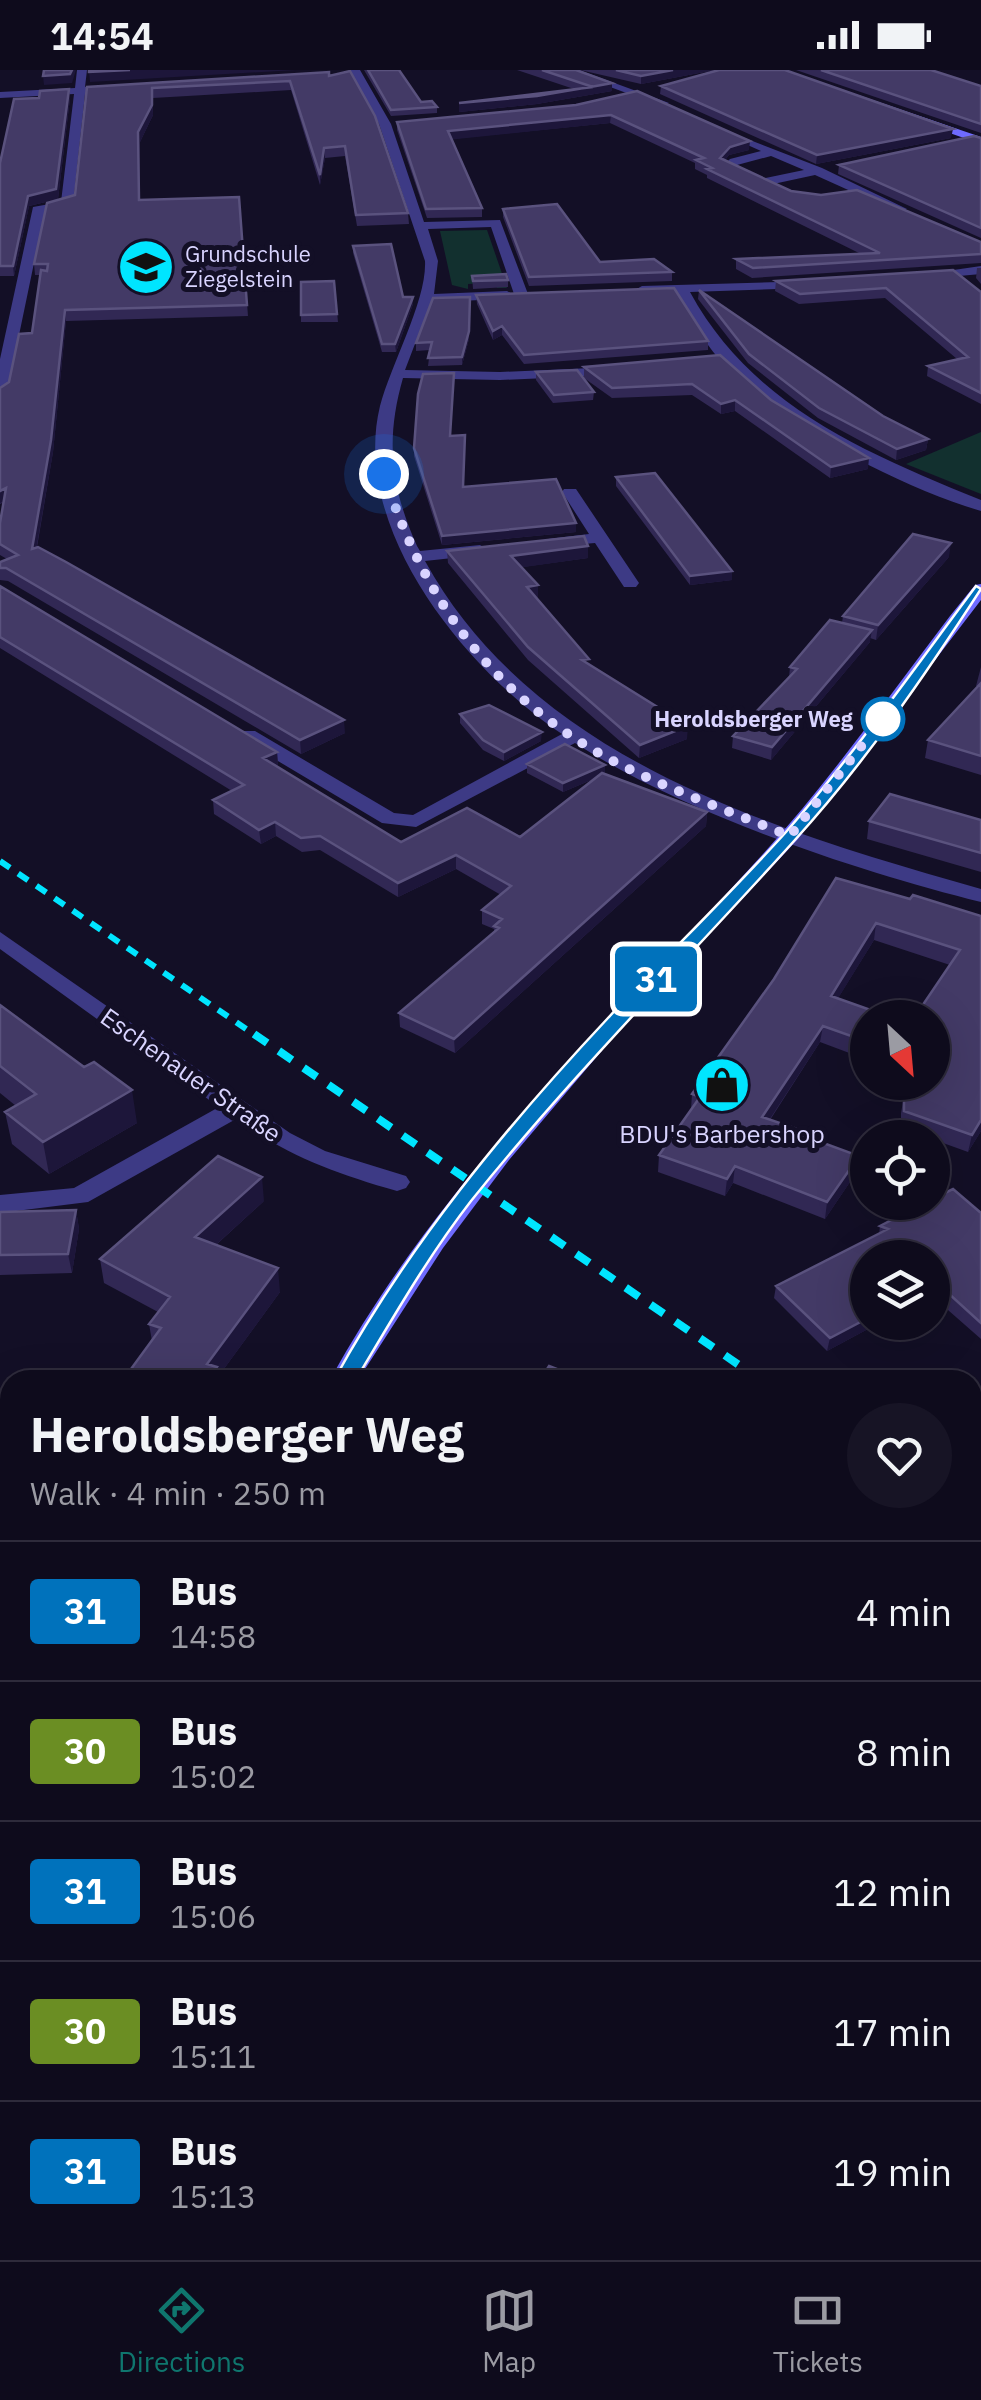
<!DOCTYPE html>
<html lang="en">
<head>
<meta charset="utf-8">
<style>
  :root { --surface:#0e0b1c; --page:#171425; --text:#f1f3f6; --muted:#9b9ba3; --line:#2e2b3b; --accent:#0f766e }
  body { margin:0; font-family:"IBM Plex Sans",sans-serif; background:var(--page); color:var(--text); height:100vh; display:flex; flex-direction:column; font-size:38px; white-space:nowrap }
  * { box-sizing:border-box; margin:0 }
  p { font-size:32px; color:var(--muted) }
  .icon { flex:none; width:55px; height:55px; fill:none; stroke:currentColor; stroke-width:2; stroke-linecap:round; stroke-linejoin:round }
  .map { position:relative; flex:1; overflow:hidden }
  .panel { position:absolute; left:0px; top:1300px; width:982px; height:890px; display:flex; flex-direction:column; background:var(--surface); border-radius:30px 30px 0 0; box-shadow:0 10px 40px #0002,0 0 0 2px var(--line) }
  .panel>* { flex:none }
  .badge { padding:0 20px; border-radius:8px; font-size:35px; line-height:65px }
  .needle { width:65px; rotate:154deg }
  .buttons { position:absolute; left:850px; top:930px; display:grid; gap:20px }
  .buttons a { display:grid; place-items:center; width:100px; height:100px; border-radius:50%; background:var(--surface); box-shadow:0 10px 40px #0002,0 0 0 2px var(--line); font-size:50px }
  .you { position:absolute; width:50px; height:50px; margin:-25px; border:8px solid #fff; border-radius:50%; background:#1a73e8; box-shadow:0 0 0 15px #1a73e833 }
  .map>.badge { position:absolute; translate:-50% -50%; box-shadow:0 0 0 5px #fff }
  .round { display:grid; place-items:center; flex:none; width:105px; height:105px; border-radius:52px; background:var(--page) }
  .summary { display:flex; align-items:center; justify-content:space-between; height:170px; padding:0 30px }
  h1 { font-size:48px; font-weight:700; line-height:75px }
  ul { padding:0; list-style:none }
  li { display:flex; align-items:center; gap:30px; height:140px; padding:0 30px; border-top:2px solid var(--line) }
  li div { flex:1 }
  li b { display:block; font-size:38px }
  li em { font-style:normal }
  li .badge { min-width:110px; font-weight:700; text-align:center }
  .status { display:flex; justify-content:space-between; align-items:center; height:70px; padding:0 50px; background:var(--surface); direction:ltr }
  .status svg { height:28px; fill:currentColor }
  .tabs { display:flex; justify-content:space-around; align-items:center; height:140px; border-top:2px solid var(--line); background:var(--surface); font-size:28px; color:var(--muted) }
  .tabs a { display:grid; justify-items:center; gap:5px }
  .tabs .active { color:var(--accent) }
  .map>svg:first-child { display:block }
  .green { fill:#12302f }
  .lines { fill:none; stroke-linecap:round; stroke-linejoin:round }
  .minor { fill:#3d3a85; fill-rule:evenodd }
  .secondary { fill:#6f6bff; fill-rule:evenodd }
  .rail-far1 { stroke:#00e5ff; stroke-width:6; stroke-dasharray:12 10; stroke-linecap:butt }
  .rail { stroke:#00e5ff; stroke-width:8; stroke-dasharray:16 14; stroke-linecap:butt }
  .wall { fill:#312854 }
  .shaded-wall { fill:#1d163a }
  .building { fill:#433a66; stroke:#5a527e; stroke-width:2.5 }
  .line { fill:#0072bc; stroke:#fff; stroke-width:2.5 }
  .walk { stroke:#d9d4ff; stroke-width:10; stroke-dasharray:0 18 }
  .stop-dot { fill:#fff; stroke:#0072bc; stroke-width:5 }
  .labels { text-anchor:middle; stroke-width:10; stroke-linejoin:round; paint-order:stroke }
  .far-poi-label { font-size:22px; fill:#d9d4ff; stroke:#130f26; text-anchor:start }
  .far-stop-label { font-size:22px; font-weight:bold; fill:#d9d4ff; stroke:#130f26; text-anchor:end }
  .street-label { font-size:25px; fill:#d9d4ff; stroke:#130f26 }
  .poi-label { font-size:25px; fill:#d9d4ff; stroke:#130f26 }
</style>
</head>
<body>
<div class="status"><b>14:54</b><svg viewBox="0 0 49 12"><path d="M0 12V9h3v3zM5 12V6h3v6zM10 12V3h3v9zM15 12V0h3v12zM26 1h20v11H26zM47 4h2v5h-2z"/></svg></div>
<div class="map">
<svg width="981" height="2190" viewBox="0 0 981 2190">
  <rect width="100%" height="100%" fill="#130f26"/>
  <path class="green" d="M487,160L507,218H497L495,213L468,214V219L452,215L440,161Z
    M981,362V424L906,394Z"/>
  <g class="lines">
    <path class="minor" d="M77,0H87L85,17L117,16L122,19L85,24L73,135L45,140L7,323L0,327V289L33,137L61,132L74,24L0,28V22L75,18Z
      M350,0H360L391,54L424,152L500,150L528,224L521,228L514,224L491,157L428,159L438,191L434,224L507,221L514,225L507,229L431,232L405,300L500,302L614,297L621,301L614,305L500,310L403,308C385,370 391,418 417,476L420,481L480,475L488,480L480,485L425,491C535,691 775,760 981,819V832C856,801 683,743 575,673L416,757L382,753L241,669V661H255L394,743L413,745L562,664C466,600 350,459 380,336C391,294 427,230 425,191L379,54Z
      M564,0H579L669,33L659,35Z
      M714,56L822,98L907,139L897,142L815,105L764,116L723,96L730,89L761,81L714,60ZM771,86L804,100L761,109L737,95Z
      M981,196V204L926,209L919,205Z
      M812,211L814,214L807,218L690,222C752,336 866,383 981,430V441C902,418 785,357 728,299C706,276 691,250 676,223L642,224L635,220L642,216Z
      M564,419H576L639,513L636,517H624L595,473L548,477V469L589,464L562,422Z
      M0,862L290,1063L325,1081L406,1106L410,1112L406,1118L397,1121C335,1103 288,1086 236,1049L88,1132L0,1143V1125L74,1118L219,1037L0,879Z
      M972,2118L981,2121V2160L972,2157Z
      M540,2180H581L577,2190H536Z"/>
    <path class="secondary" d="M770,0H785L981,67V74Z
      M981,514V530L798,769L616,964L509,1090L443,1178L358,1310H330C441,1107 610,953 763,784C831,709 889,626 950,546L975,515Z
      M10,1841V1887L0,1891V1845Z"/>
    <path class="rail-far1" d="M0,791L258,967"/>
    <path class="rail" d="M254,964L761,1310
      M972,1460L981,1467"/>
  </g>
  <path class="wall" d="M364,0H399L421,32L437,37V43L391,46Z
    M517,0H576L612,13V21L537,34L459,42V33L574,19Z
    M580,0H715L641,14Z
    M796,0H931L981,16V63Z
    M329,6L408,143L409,154L357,156L345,86L325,88L320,115L291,20L153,28V45L140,72V130L239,127L248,246L66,251L53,382L37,477L345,663L301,684L8,511L0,510V492L7,489L0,485V453L4,432L0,434V318L9,312L32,263L40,205H35L34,194L75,125L87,17Z
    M661,16L951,68L816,94L660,24Z
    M70,28L58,129L29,136L14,206H0V93Z
    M576,35L749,80L729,85L725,90L791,121L981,172V193L752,208L736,199V189L861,184L707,108V105L695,99V93L610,53L451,69L482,138V147L427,148L397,60V52Z
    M981,68V168L838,104L839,95Z
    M503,139L600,192L672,202V211L529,216L503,147Z
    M353,176L403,227H413V234L396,282H382L353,183Z
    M977,198H981V214L976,208Z
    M472,206L508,210V217L473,219Z
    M334,211L338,252H301V212Z
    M776,211L981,222V334L927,306L928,296L957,289L885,228L799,234L775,221Z
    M699,220L883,346L928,369L926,380L896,390L818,348L748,293L698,229Z
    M476,225L708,271V280L524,294L502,265L493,270L477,234Z
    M469,269L462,295L428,296L430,280L416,281V273Z
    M720,285L771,330L868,399L830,408L735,341L721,344L692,325L612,328L584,308V297Z
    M536,302L594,322L593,330L553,333L536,310Z
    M451,366L464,417L576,453V462L442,475L414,386V378Z
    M616,407L732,501V510L690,515L616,416Z
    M588,476V488L522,497L538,527L536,528L588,594L687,669L639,688L528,590L448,493L447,481Z
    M949,487L876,570L870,568V572L771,690L732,678L733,666L789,607L790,597L842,553L843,546Z
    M0,516L277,682L278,695L276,696L401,772L520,767L596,708L563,722L527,703V694L605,704L707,742L706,756L455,983L400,957L399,943L494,863V859L482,854V840L501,825L456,799L398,827L320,780L302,782L276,766L261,774L214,744L213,730L232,721L0,578Z
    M981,597V705L925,688L928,670L978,616H976Z
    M460,644L541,671L504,691L483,680L460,653Z
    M981,750V802L867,769L869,751Z
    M910,829L981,846V1061L968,1082L932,1069V1068H928L901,1058V1043L904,1026L932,1012L950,895L874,870L838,928L868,948V990L820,972L770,1050L808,1067L856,1103L825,1149L733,1113L725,1126L658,1102L659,1085L691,1039L692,1024L774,909Z
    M0,935L137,1053L49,1104L12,1074L5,1042L16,1036L0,1023Z
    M264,1131L216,1175L280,1222L218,1307L219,1310H123L152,1271L149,1254L158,1242L104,1213L100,1189Z
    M76,1140L79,1159L72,1203L0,1205V1142Z
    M981,1143V1269L932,1226V1188L868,1252H881L827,1281L774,1228L776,1216L879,1164L880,1156Z
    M10,1466V1603L0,1599V1480Z
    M972,1526L981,1530V1633L972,1630Z
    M972,1942L981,1946V2036L972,2031Z"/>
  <path class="shaded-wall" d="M72,0H76L72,13L44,15L43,6Z
    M130,0H296L90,12L89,2Z
    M673,0H715L641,14V6Z
    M612,13V21L537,34L459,42V33L537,26Z
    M152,18L153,45L140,72V141L138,62Z
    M69,19L70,28L58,129L29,136L14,206L13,196L28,126Z
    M611,45L610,53L448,70V61Z
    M953,59L951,68L816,94L817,85Z
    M750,71L749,80L729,85L719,97L720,88L730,77Z
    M324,78L325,88L320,115V105Z
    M413,227V234L396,282L395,274Z
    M470,227L469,269L462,295V287Z
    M65,240L66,251L53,382L34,492L32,479Z
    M502,256V265L493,270V261Z
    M735,330V341L721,344V334Z
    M928,369L926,380L896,390L897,379Z
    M869,388L868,399L830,408L831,397Z
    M6,418L8,430L0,433V421Z
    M576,453V462L442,475V466Z
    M951,473L949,487L876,570L878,555Z
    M588,476V488L511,499V486Z
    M732,501V510L690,515V506Z
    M538,515V527L527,530V517Z
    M872,560L870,572L771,690L772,677Z
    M344,650L345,663L301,684L300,670Z
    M688,656L687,669L639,688L640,675Z
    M542,662L541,671L504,691V682Z
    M277,682L278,695L264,702L263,688Z
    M605,695V704L563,722V713Z
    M707,742L706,756L455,983L454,969Z
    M275,752L276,766L261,774L259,760Z
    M456,785V799L398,827V813Z
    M876,853L874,870L829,943L831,926Z
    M823,956L820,972L760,1064L762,1047Z
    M132,1020L137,1053L49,1104L43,1072Z
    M981,1050V1061L968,1082L972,1065Z
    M859,1086L856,1103L825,1149L827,1132Z
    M735,1096L733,1113L725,1126L727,1109Z
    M262,1107L264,1131L198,1191L195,1167Z
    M76,1140L79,1159L72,1203L68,1184Z
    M278,1198L280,1222L218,1307L219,1310H208L207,1294Z
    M868,1248V1252H881L827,1281L830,1268Z
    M365,2180H379L374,2190H360Z"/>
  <path class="building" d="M44,0H72L70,4L43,6Z
    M89,0H130L89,2Z
    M368,0H399L421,32L432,31L437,37L391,40Z
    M542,0H576L612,13L596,16L566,21L537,26L459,33L593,17Z
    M616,0H673L641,6Z
    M719,0H785L953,59L817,85L661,16Z
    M821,0H931L981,16V54Z
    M350,1L375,46L408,143L356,145L345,76L324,78L320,105L290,11L152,18V35L138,62L139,130L239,127L247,235L65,240L51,370L32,479L38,477L66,492L344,650L300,670L6,498H0V492L18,485L0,474V453L6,418L0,421V318L9,312L19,264L32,263L41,200L47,201L48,194H34L47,133L75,125L87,17L329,2V6Z
    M69,19L56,119L28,126L13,196H0V93L14,29L39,28L40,21Z
    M637,21L750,71L730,77L720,88L791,121L821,125L857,120L981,172V184L753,198L736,189L880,183L707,99L712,98L696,90L704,88L611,45L448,61L482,138L426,139L397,52L576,35Z
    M974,66L981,68V158L839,95Z
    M557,134L600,192L654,189L672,202L529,207L503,139Z
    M391,174L403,227H413L395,274H382L353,176Z
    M953,200L981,222V323L928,296L968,287L886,218L800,224L776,211Z
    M506,204L508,210L473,211L472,206Z
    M334,211L337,244L301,245V212Z
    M674,218L708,271L524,285L502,256L493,261L476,225Z
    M699,220L883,346L928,369L897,379L819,338L749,284Z
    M470,227L469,261L462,287L428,288L432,272L416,273L433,228Z
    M720,285L771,330L869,388L831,397L735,330L721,334L692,314L612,318L584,297Z
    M577,300L594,322L554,325L536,302Z
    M454,303L450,366L465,365L463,417L556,409L576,453L442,466L414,378L418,324L423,304Z
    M655,403L732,501L690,506L616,407Z
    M913,464L951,473L878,555L843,546Z
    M584,466L588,476L511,486L538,515L527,517L589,589L582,590L688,656L640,675L528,577L447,481Z
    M0,516L277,682L263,688L401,772L467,738L520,767L602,703L707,742L454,969L399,943L499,858L494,856L502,849L482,840L511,816L456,785L398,813L320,766L301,768L275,752L259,760L213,730L244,715L0,567Z
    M830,550L872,560L772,677L733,666L797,599L790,597Z
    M981,613V686L928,670Z
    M489,635L542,662L504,682L483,670L460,644Z
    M565,674L605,695L563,713L527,694Z
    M890,724L981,750V783L869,751Z
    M836,808L910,829L913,825L981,846V1050L972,1065L904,1041V1026L913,1012H932V948H914L960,880L876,853L831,926L893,948H868V972L823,956L762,1047L809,1063L807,1067L859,1086L827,1132L735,1096L727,1109L659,1085L700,1027L692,1024L774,909Z
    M0,935L84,997L94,992L132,1020L43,1072L5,1042L36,1024L0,996Z
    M218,1086L262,1107L195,1167L278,1198L207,1294L217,1297L208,1310H123L161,1258L149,1254L170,1227L100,1189Z
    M953,1119L981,1143V1253L936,1212L932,1214V1188H868V1248L830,1268L776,1216L888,1159L880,1156L926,1132H932V1129Z
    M76,1140L68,1184L0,1185V1142Z
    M549,1296L585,1310H540Z
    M10,1466V1582L0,1579V1480Z
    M972,1526L981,1530V1612L972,1609Z
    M972,1942L981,1946V2018L972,2014Z
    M0,2092L10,2098V2180H160L178,2190H0Z
    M250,2180H365L360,2190H245Z
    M645,2180H748L744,2190H641Z"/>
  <path class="line" d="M976,516L981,519C926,604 865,693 794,771C686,891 572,1005 471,1131C426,1189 390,1253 352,1316H337L334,1310C407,1177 504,1059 608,948C666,886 728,826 786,762C854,684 914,599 976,516Z"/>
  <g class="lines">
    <path class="walk" d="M384,404C424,531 494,628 613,691C670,720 731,742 790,766L883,649"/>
  </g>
  <defs>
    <g id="school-disc" transform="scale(2.875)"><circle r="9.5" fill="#00e5ff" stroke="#130f26"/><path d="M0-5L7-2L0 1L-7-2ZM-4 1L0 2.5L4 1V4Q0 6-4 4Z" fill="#111"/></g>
    <g id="shop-disc" transform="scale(2.875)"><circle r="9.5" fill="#00e5ff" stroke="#130f26"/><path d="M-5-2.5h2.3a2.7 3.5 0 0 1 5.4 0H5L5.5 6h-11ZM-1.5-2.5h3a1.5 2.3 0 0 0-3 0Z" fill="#111"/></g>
  </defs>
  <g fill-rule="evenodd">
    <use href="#school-disc" x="146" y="197"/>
    <use href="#shop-disc" x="722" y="1015"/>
  </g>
  <circle class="stop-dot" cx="883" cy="649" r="20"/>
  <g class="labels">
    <g class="far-poi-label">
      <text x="185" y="192">Grundschule<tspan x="185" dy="25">Ziegelstein</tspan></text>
    </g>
    <g class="far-stop-label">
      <text x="853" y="657">Heroldsberger Weg</text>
    </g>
    <g class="street-label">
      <text transform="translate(191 1005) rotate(35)" y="9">Eschenauer Straße</text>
    </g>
    <g class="poi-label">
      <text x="722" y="1073">BDU's Barbershop</text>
    </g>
  </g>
</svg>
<div class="buttons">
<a><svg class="needle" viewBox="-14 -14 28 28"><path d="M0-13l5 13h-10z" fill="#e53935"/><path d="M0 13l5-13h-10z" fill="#9b9ba3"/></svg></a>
<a><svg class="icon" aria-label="locate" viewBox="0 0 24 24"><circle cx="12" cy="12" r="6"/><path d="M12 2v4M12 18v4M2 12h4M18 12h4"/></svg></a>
<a><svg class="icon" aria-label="layers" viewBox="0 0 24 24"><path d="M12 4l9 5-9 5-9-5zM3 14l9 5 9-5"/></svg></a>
</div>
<div class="you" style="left:384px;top:404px"></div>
<b class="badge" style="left:656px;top:909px;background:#0072bc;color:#fff">31</b>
<section class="panel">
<div class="summary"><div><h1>Heroldsberger Weg</h1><p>Walk · 4 min · 250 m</p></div><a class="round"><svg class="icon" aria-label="heart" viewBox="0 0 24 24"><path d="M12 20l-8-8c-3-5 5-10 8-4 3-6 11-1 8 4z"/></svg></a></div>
<ul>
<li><span class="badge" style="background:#0072bc;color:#fff">31</span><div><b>Bus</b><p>14:58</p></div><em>4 min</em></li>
<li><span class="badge" style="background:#6b8e23;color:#fff">30</span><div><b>Bus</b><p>15:02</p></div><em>8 min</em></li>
<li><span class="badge" style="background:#0072bc;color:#fff">31</span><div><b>Bus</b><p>15:06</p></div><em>12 min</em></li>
<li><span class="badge" style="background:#6b8e23;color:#fff">30</span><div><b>Bus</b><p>15:11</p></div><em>17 min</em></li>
<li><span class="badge" style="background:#0072bc;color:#fff">31</span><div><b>Bus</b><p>15:13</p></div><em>19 min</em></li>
</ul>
</section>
</div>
<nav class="tabs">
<a class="active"><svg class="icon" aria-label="directions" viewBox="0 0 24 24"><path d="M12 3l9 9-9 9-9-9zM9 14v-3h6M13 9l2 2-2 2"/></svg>Directions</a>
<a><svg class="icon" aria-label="map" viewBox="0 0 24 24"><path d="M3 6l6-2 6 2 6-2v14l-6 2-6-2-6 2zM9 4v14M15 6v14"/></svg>Map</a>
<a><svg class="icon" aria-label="tickets" viewBox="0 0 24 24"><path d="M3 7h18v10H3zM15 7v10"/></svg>Tickets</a>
</nav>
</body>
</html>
